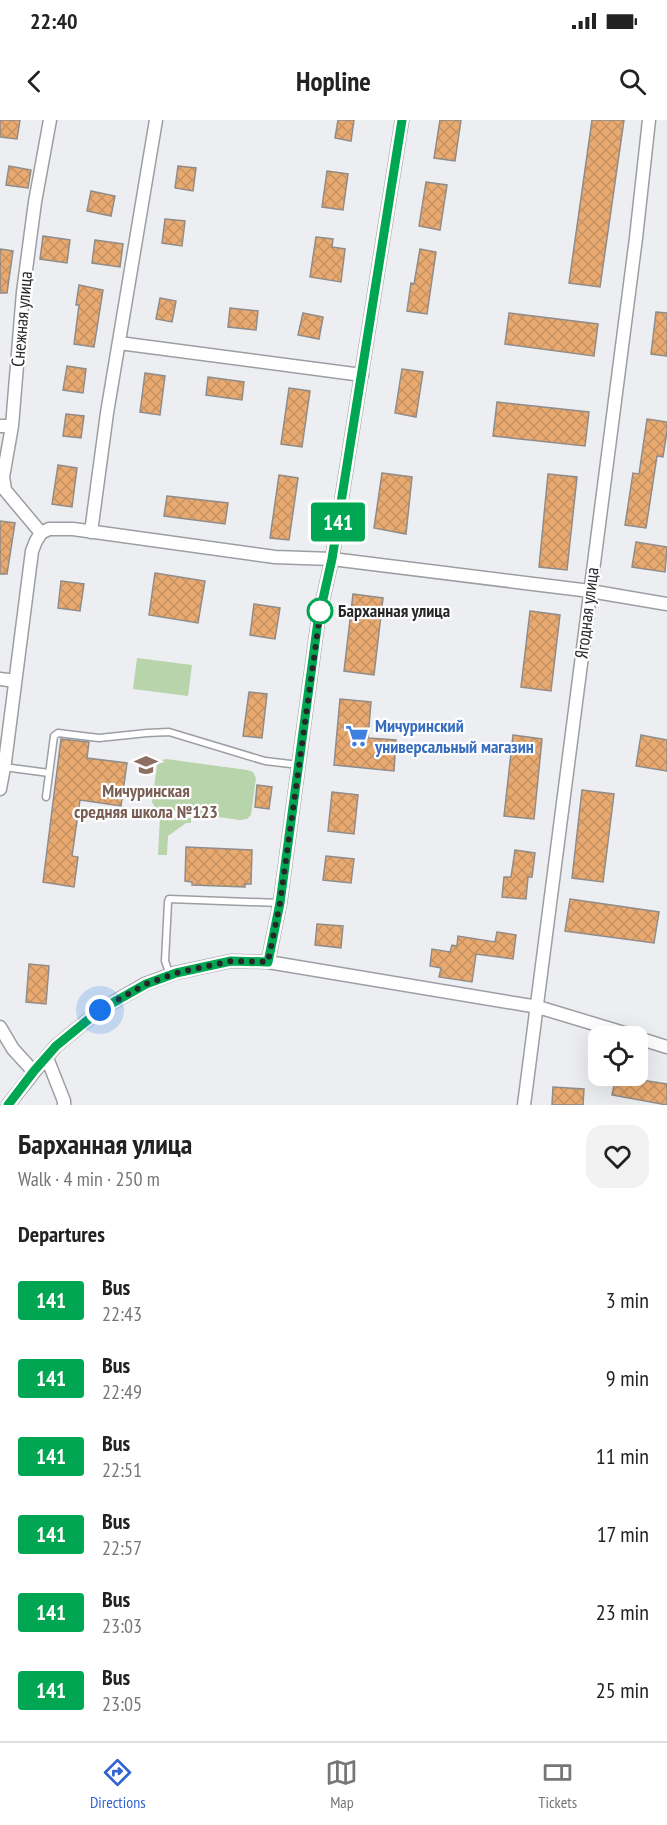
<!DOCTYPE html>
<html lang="en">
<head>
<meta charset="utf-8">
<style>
  :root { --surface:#fff; --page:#f2f2f2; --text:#222; --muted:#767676; --line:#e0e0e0; --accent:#3463d2 }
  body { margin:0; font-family:"PT Sans Narrow",sans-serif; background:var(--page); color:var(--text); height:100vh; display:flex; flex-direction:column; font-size:22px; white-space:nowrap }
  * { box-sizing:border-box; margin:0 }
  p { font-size:20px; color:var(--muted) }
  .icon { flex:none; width:33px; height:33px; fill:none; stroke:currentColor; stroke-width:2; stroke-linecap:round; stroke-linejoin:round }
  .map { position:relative; height:985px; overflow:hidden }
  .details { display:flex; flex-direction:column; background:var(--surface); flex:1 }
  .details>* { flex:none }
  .badge { padding:0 12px; border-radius:4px; font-size:21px; line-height:39px }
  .buttons { position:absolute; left:588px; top:906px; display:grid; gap:12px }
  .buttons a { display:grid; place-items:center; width:60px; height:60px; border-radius:12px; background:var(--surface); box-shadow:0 6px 24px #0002; font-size:30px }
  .you { position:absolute; width:30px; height:30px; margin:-15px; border:4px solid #fff; border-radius:50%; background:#1a73e8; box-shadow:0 0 0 9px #1a73e833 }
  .map>.badge { position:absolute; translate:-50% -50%; box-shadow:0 0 0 3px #fff }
  h2 { padding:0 18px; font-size:22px; line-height:54px }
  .round { display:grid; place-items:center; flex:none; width:63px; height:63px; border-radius:18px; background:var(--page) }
  .overview { display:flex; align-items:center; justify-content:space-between; height:102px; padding:0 18px }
  h1 { font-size:28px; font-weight:700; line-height:45px }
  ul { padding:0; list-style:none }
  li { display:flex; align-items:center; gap:18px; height:78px; padding:0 18px }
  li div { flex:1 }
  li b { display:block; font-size:22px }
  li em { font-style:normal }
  li .badge { min-width:66px; font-weight:700; text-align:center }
  .status { display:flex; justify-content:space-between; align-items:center; height:42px; padding:0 30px; background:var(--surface); direction:ltr }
  .status svg { height:16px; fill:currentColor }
  header { display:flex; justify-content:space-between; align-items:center; height:78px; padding:0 18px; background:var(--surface); font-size:27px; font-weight:700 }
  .tab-bar { display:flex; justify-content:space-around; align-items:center; height:84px; border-top:2px solid var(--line); background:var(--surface); font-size:16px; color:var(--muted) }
  .tab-bar a { display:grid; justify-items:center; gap:3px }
  .tab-bar .active { color:var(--accent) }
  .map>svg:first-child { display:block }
  .park { fill:#b7d4aa }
  .building { fill:url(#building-cross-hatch); stroke:#908c89; stroke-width:1.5 }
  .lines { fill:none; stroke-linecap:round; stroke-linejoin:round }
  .lane-casing { stroke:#9d9ea3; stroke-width:9 }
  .street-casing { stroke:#9d9ea3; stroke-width:15 }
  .lane { stroke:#fff; stroke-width:6 }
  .street { stroke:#fff; stroke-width:12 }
  .line-casing { stroke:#fff; stroke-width:14 }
  .line { stroke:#00a651; stroke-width:9 }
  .walk { stroke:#272729; stroke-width:6; stroke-dasharray:0 10.8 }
  .stop-dot { fill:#fff; stroke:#00a651; stroke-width:3 }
  .labels { text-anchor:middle; stroke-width:4.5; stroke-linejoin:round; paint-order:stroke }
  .street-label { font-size:18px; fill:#272729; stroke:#fff }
  .stop-label { font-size:18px; font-weight:bold; fill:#272729; stroke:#fff; text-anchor:start }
  .shop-label { font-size:18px; font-weight:bold; fill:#366cbe; stroke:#fff; text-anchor:start }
  .education-label { font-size:18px; font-weight:bold; fill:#785e54; stroke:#fff }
</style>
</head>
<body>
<div class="status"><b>22:40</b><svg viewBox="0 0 49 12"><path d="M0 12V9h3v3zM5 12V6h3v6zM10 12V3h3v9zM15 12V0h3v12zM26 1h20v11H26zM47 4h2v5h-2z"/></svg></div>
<header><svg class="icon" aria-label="back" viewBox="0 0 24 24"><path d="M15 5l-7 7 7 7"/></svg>Hopline<svg class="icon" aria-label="search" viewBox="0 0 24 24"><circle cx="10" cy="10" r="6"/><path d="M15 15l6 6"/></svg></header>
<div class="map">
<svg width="667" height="985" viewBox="0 0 667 985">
  <defs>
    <pattern id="building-cross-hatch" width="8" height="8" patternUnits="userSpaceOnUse" patternTransform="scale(1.5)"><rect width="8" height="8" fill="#e8aa70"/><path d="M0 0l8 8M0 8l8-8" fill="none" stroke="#c79261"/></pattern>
  </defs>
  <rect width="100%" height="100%" fill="#edeef2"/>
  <path class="park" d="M137,538L192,545L188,576L133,569Z
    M166,639L247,650L253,652L256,658L251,695L247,699L240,700L159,689L155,687L152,682L157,645L161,640Z
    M160,696L191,698V703H186L168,716L167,735H158Z"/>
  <path class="building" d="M0,0H20L17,19L0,17Z
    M338,0H354L351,21L335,18Z
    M440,0H461L455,41L434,38Z
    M592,0H624L600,167L569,163Z
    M9,46L31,50L28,68L6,65Z
    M178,46L196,48L193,71L175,68Z
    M327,51L348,54L343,90L322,87Z
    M426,62L447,65L440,110L419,106Z
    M91,71L115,76L111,96L87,91Z
    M165,99L185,101L182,126L162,123Z
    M43,116L70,120L67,143L40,139Z
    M316,117L333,119L332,127L345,129L341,162L310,157Z
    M95,120L123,124L120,147L92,143Z
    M0,129L13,131L7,173H0Z
    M420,129L436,132L427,194L407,191L411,163L414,164Z
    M79,165L103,170L94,227L74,224L79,185H76Z
    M160,178L176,181L172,202L156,199Z
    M230,188L258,191L256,210L228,207Z
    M656,192L667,193V236L651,234Z
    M303,193L323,197L319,219L298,215Z
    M509,193L598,204L594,236L505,224Z
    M67,246L86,249L83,273L63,270Z
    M402,249L423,252L416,297L395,293Z
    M145,253L165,256L160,295L140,292Z
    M208,257L244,262L242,280L206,275Z
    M289,268L310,271L302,327L281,324Z
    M497,282L589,292L585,326L493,316Z
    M66,294L84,296L81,318L63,316Z
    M647,299L667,302V311L663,337L657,336L646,408L625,405L633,353L639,354Z
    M58,345L77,348L72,387L52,384Z
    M382,353L412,357L406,414L374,408Z
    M548,354L577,357L567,450L539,447Z
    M279,355L298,358L289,420L270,418Z
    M167,376L228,383L225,404L164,396Z
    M0,401L15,403L7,454H0Z
    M636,422L667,427L665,452L632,447Z
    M155,453L205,461L198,503L149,495Z
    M61,461L84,464L80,491L58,488Z
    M353,474L383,478L374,555L344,551Z
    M254,484L280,488L275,519L250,515Z
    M530,491L560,495L551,571L521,567Z
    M249,572L267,574L262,618L243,616Z
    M340,579L371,582L368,618L396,620L394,651L334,645Z
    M513,615L542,619L534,699L504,696Z
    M641,615L667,620V651L636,646Z
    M61,619L89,622L87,638L127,643L121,686L80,680L72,736L78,737L74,767L43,762Z
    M257,665L272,667L269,689L255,687Z
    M582,670L614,674L603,762L572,758Z
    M332,672L358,675L354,714L328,711Z
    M186,727L252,730L251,764H245V767L192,765V762L185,761Z
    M515,730L535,733L532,757H528L526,779L502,777L504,757H511Z
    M326,736L354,739L351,763L323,760Z
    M570,779L659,792L654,823L565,811Z
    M317,804L343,806L341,828L315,825Z
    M497,812L516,815L513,839L476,834L472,862L439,857L441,848L430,846L432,829L450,832L452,825L457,826L458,816L495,822Z
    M29,844L49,846L46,884L26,882Z
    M616,956L667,964V985L612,975Z
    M553,967L584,969L583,985H552Z"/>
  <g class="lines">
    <g class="lane-casing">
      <path id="lane" d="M4,647L49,653
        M46,677L54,616L58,613L99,618L147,613L169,612L265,641L299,645
        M170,855L165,841L168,782L169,779L280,783"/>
    </g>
    <g class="street-casing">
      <path id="street" d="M119,223L362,255
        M0,306H12
        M91,412L107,293L156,0
        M41,413L49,409H73L275,437L332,439L590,471L667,484
        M41,413L5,370L3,357L12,306L23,172L35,82L50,0
        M0,559L15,561
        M0,669L5,642L32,431L36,421L41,413
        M268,842L280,783L318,501L332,439L402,0
        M0,907L13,929L34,952
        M638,918L667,927
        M47,938L64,981V985
        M8,985L34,952L56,926L100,890L145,864L175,853L231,841L268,842L538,887L634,916
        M524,985L636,118L649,0"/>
    </g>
    <use href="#lane" class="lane"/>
    <use href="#street" class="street"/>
  </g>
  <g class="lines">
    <g class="line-casing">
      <path id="line" d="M8,985L34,951L56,926L100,890L146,864L176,853L231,841L268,842L280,783L318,501L332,439L402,0"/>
    </g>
    <use href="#line" class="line"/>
    <path class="walk" d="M100,890L146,864L176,853L231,841L268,842L280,783L321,487L320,491"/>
  </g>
  <defs>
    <g id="supermarket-bare" transform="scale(1.8)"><path d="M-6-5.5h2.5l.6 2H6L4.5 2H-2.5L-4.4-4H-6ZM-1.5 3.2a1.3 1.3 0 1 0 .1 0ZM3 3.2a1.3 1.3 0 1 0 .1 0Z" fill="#3f7fe0" stroke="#fff" stroke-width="2.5" paint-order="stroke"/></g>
    <g id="school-bare" transform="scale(1.8)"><path d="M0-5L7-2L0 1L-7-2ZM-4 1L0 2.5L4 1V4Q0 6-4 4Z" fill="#8d6e63" stroke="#fff" stroke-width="2.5" paint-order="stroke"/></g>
  </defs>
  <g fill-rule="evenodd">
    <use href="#supermarket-bare" x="357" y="616"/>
    <use href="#school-bare" x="146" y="645"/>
  </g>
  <circle class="stop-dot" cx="320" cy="491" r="12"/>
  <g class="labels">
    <g class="street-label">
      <text transform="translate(22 199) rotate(-85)" y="6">Снежная улица</text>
      <text transform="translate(587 493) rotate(-83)" y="6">Ягодная улица</text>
    </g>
    <g class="stop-label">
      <text x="338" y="497">Барханная улица</text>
    </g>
    <g class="shop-label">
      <text x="375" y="612">Мичуринский<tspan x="375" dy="21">универсальный магазин</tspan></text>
    </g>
    <g class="education-label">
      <text x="146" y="677">Мичуринская<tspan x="146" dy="21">средняя школа №123</tspan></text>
    </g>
  </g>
</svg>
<div class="buttons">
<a><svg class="icon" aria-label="locate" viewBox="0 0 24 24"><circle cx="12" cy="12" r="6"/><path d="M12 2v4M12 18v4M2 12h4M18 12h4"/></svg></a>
</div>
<div class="you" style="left:100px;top:890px"></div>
<b class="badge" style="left:338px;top:402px;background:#00a651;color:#fff">141</b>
</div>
<section class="details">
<div class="overview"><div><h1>Барханная улица</h1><p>Walk · 4 min · 250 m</p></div><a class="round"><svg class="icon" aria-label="heart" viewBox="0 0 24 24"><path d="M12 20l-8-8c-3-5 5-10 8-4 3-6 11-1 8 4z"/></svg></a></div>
<h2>Departures</h2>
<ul>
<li><span class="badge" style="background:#00a651;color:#fff">141</span><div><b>Bus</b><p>22:43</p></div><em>3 min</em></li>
<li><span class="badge" style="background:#00a651;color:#fff">141</span><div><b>Bus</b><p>22:49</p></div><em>9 min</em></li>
<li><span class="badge" style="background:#00a651;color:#fff">141</span><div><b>Bus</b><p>22:51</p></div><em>11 min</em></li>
<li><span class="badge" style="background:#00a651;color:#fff">141</span><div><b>Bus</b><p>22:57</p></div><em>17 min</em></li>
<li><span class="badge" style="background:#00a651;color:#fff">141</span><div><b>Bus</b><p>23:03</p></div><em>23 min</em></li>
<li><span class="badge" style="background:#00a651;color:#fff">141</span><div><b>Bus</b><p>23:05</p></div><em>25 min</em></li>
</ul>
</section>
<nav class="tab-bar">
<a class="active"><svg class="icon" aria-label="directions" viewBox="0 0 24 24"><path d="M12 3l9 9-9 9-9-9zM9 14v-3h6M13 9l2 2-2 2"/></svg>Directions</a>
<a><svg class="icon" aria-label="map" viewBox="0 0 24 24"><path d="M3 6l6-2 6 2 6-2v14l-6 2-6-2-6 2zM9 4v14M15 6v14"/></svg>Map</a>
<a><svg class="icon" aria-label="tickets" viewBox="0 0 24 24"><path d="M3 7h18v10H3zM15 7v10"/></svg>Tickets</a>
</nav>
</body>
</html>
